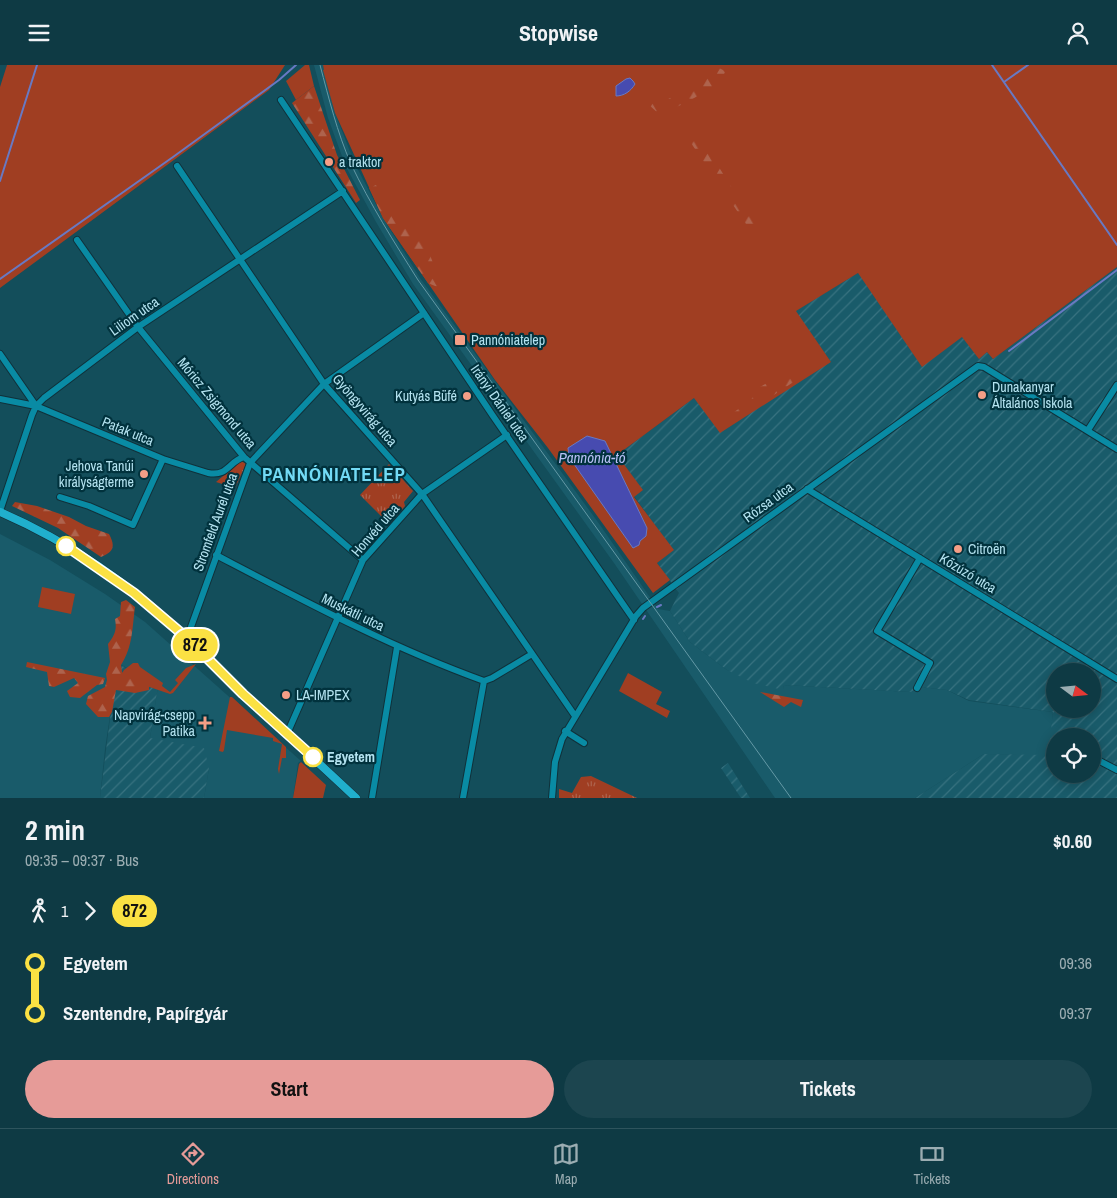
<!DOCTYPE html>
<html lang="en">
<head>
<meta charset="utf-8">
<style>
  :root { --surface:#0e3a44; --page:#1c454f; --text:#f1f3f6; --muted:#9badb2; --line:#2e545d; --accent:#e69b98 }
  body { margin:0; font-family:"Archivo Narrow",sans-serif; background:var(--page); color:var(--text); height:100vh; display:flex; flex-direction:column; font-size:19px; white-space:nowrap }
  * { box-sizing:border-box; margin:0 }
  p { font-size:16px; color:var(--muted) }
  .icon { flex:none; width:28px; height:28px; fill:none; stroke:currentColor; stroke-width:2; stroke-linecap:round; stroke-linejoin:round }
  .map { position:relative; height:733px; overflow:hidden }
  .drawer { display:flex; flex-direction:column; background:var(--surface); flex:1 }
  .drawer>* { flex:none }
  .badge { padding:0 10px; border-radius:16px; font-size:18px; line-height:32px }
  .needle { width:32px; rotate:106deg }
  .fabs { position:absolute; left:1046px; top:598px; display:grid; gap:10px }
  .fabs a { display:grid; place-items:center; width:55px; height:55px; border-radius:50%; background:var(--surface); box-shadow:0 2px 12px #0003,0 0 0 1px var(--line); font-size:25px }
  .map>.badge { position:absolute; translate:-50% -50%; box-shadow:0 0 0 2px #fff }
  .legs { display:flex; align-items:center; gap:8px; height:55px; padding:0 25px; font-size:16px }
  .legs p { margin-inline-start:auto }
  .head { display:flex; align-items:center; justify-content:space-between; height:85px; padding:0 25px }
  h1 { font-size:28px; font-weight:700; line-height:38px }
  .primary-button { display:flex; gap:10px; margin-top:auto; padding:10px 25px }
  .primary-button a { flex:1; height:58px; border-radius:30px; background:var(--accent); color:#111; font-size:20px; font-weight:700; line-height:58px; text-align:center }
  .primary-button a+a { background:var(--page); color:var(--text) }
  ul { padding:0 25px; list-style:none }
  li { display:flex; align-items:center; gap:18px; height:50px; font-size:19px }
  li i { display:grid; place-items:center; width:8px; height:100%; margin:0 6px; background:currentColor }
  li i::after { content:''; width:12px; height:12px; margin:-6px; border:4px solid; border-radius:50%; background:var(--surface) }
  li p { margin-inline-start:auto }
  li:first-child i { background:linear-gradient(#0000 50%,currentColor 0) }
  li:last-child i { background:linear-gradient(currentColor 50%,#0000 0) }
  header { display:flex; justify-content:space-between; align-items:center; height:65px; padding:0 25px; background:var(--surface); font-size:22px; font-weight:700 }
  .tab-bar { display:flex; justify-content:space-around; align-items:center; height:70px; border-top:1px solid var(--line); background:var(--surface); font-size:14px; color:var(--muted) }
  .tab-bar a { display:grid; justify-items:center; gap:2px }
  .tab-bar .on { color:var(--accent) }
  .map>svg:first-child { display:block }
  .built { fill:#195b6a }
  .industrial { fill:url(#industrial-furrows); fill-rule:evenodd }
  .grass { fill:#a03e22 }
  .forest { fill:url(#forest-firs) }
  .park { fill:url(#park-tufts) }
  .water { fill:#474bb0; stroke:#6879c3 }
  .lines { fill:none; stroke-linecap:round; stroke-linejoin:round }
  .stream { stroke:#6879c3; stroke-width:2 }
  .minor-casing { stroke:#10313a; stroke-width:8 }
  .major-casing { stroke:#10313a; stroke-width:9 }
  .minor { stroke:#098ba4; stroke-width:6 }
  .major { stroke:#20afcd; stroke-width:8 }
  .tram { stroke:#6499a6; stroke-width:1 }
  .line-1-casing { stroke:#fff; stroke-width:11 }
  .line-1 { stroke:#fbe143; stroke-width:8 }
  .poi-dot { fill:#f49e86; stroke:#01323d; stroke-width:2 }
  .stop-1-dot { fill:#fff; stroke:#fbe143; stroke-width:2.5 }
  .labels { text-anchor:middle; stroke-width:4.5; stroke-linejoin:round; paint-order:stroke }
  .poi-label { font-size:14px; fill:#b4e3f0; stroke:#01323d; text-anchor:start }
  .street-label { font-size:14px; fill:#b4e3f0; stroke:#01323d }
  .stop-label { font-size:14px; font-weight:bold; fill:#b4e3f0; stroke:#01323d; text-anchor:start }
  .water-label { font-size:15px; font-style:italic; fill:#b8c1f6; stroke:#01323d }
  .district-label { font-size:19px; font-weight:bold; letter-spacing:1px; fill:#72daf5; stroke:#01323d }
</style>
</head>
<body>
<header><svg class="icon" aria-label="menu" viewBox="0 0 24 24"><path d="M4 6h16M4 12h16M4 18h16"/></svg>Stopwise<svg class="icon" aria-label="person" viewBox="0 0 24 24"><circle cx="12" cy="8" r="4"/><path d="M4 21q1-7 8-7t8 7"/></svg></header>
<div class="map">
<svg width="1117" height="733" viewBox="0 0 1117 733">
  <defs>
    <pattern id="industrial-furrows" width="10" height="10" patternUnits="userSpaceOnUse" patternTransform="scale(1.25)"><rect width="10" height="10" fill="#195b6a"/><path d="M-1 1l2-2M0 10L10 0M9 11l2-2" fill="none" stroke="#387280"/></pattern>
    <pattern id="forest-firs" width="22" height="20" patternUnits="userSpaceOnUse" patternTransform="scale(1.25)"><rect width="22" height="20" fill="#a03e22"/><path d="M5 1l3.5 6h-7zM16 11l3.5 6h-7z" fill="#ae634d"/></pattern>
    <pattern id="park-tufts" width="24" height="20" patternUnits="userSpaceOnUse" patternTransform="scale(1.25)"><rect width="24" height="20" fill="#a03e22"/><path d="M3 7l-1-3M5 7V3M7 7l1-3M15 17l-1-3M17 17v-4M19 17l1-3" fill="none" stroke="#ae634d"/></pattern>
  </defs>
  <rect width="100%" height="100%" fill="#134e5b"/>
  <path class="built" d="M314,0H323L335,48L354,97L383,153L420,213L600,460L658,544L670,546L690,577L727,605L783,624L784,620L911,627L922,622L947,625L969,636L1053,647L1049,691L984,689L915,733H775L614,498L413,219L376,157L346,102L328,53Z
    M0,469L50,495L105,529L145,557L273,671L301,696L298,698L293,733H204L209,703L150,673L158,621L118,598L105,684L100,733H0Z"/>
  <path class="industrial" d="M1117,202V733H915L984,689L1048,690L1053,647L969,635L947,625L922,622L911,627L784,620L783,625L753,618L727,605L690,577L670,546L679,528L657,498L673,485L634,431L642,425L617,390L694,333L831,297L795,246L858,208L962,271L979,293L987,287L993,294ZM1055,606H1092V644H1055ZM1055,671H1092V709H1055Z
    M117,598L158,621L150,673L204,683L209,703L204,733H100Z
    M728,698L750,733H741L721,703Z"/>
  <path class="grass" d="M7,0H285L269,25L0,223V22Z
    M305,0H309L314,21L296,35L286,16Z
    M323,0H1117V202L993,294L987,287L979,294L962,272L922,302L858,208L796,246L831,297L720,368L694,333L617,390L643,425L634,432L674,485L657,498L670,515L653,528L548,383L495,315L383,153L335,48L323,5H324Z
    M42,522L75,529L71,549L38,542Z
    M133,598H138L140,602L163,618L162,621L170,627L178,618L175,615L186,603L196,599L173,628L170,629L120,612L124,605Z
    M628,608L662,627L656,639L670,646L667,653L619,626Z
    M230,632H232L286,682V693H282L279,709L278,704L282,679L273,676V673L227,665L224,685L223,687L219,686Z
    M301,697L326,720L323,733H293L299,699Z"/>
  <path class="forest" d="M719,3L723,5L725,7C720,23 678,41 663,49H659L648,39V31H651L659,40L715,4Z
    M314,21L337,90L360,135L356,138L292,38Z
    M693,69H696L701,74L753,156L754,159L752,163H748L746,159L691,78L690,74Z
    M376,120C383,135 387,149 405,150C425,174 433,195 442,224L428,218L383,153L369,123Z
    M784,309L792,311L795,316L733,357L730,350L751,335L758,323Z
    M15,437L37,441L69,452L86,461L109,469C116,482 113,487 101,492L58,463L12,441Z
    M126,535L135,542C132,564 133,581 121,600L122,607L127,612L149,620V625L135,628L116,625L112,647L109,652H98L86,639L88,631L105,622L107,615L106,609L110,597L108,579C115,570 117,565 115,554L120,551L121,537Z
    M27,597L105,613L103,619L97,620L80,633L70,632L67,626L78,618L74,613L54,622L49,621L47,607L26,602Z
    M760,627L803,635L801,642L791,637L784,642Z"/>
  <path class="park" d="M241,396L246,399L235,423L216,417Z
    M389,399L413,426L404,437L405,441L389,459L360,430Z
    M591,711L637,733H559V724L572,728L581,712Z"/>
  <path class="water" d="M630,13L633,16L635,19C631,26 624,31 616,31V21L626,14Z
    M587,371L605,376L647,463L646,471L640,476L639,480L633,483L569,392L568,383Z"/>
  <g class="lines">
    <path class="stream" d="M992,0L1117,180
      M1004,17L1028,0
      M0,116L37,0
      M0,214L173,92L279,15L296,0
      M1009,286L1117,205
      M657,542L661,540
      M643,554L645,551"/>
    <g class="minor-casing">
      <path id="minor" d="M281,35L493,351L634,555
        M177,101L324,319L422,429L575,651
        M77,175L138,262L244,392L363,495
        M0,289L36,341
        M0,334L36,341L163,394L208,408C228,412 229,396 244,392
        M1088,365L1117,320
        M807,424L1117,614
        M60,432L89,441L133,460L163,394
        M0,446L32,350L36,341L44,333L138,262L343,126
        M216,490C304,536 390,582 484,616
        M187,573L250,398L324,319L424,248
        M917,623L930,598L877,566L920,493
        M565,666L584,678
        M287,669L363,495L422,429L507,370
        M1092,692L1117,705
        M372,733L397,582
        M463,733L484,616L492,613L532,589
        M552,733L555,697L562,674L636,551L643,543L978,301L984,302L1117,384"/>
    </g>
    <g class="major-casing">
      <path id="major" d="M0,447C69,477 134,522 188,574C208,592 225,612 245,630C282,665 319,698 356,733"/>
    </g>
    <use href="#minor" class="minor"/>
    <use href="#major" class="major"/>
    <path class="tram" d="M320,0C329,34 337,67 351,99C370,139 394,177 418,215L791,733"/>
  </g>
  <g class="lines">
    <g class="line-1-casing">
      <path id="line-1" d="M66,481L134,528L187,573L243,629L313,692"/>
    </g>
    <use href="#line-1" class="line-1"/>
  </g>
  <g class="poi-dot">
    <circle cx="329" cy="97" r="5"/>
    <rect x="454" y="269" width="12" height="12" rx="2.5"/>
    <circle cx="982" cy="330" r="5"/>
    <circle cx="467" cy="331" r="5"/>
    <circle cx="144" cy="409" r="5"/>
    <circle cx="958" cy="484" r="5"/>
    <circle cx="286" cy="630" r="5"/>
    <path d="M202.5 650.5h5v5h5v5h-5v5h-5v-5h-5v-5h5z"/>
  </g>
  <g class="stop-1-dot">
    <circle cx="66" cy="481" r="9"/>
    <circle cx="313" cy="692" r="9"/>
  </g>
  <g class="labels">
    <g class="poi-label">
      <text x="339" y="102">a traktor</text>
      <text x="471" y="280">Pannóniatelep</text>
      <text x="992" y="327">Dunakanyar<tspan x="992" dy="16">Általános Iskola</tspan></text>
      <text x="457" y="336" text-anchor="end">Kutyás Büfé</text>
      <text x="134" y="406" text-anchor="end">Jehova Tanúi<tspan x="134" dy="16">királyságterme</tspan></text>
      <text x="968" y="489">Citroën</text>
      <text x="296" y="635">LA-IMPEX</text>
      <text x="195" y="655" text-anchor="end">Napvirág-csepp<tspan x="195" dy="16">Patika</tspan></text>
    </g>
    <g class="street-label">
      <text transform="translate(134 251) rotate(-35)" y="5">Liliom utca</text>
      <text transform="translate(217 338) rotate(50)" y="5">Móricz Zsigmond utca</text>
      <text transform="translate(500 338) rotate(55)" y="5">Irányi Dániel utca</text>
      <text transform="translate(365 345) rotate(49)" y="5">Gyöngyvirág utca</text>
      <text transform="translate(128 366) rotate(22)" y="5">Patak utca</text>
      <text transform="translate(768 437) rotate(-36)" y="5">Rózsa utca</text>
      <text transform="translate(215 457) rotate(-70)" y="5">Stromfeld Aurél utca</text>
      <text transform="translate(375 465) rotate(-49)" y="5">Honvéd utca</text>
      <text transform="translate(968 508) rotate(31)" y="5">Kőzúzó utca</text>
      <text transform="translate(353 547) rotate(26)" y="5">Muskátli utca</text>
    </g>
    <g class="stop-label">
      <text x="327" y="697">Egyetem</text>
    </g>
    <g class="water-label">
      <text x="592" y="398">Pannónia-tó</text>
    </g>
    <g class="district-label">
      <text x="334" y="416">PANNÓNIATELEP</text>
    </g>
  </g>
</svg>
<div class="fabs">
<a><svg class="needle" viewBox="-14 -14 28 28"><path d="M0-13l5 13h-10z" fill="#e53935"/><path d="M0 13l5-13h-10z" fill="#9badb2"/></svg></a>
<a><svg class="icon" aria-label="locate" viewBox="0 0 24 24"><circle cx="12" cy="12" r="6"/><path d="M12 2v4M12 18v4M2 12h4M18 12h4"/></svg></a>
</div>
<b class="badge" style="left:195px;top:580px;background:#fbe143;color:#111">872</b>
</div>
<section class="drawer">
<div class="head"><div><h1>2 min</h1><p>09:35 – 09:37 · Bus</p></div><b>$0.60</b></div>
<div class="legs"><svg class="icon" aria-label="walk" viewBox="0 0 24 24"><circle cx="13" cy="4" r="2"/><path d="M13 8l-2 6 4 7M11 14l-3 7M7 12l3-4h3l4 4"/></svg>1<svg class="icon" aria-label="forward" viewBox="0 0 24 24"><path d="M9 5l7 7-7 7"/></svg><b class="badge" style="background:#fbe143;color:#111">872</b></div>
<ul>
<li><i style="color:#fbe143"></i><b>Egyetem</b><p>09:36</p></li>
<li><i style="color:#fbe143"></i><b>Szentendre, Papírgyár</b><p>09:37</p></li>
</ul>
<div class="primary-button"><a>Start</a><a>Tickets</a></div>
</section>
<nav class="tab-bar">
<a class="on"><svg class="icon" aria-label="directions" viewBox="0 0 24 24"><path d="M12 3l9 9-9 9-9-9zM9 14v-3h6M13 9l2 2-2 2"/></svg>Directions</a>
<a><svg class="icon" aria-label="map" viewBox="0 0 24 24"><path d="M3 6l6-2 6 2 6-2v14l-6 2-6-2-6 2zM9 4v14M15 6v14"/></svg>Map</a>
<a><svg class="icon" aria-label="tickets" viewBox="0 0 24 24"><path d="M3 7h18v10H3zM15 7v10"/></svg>Tickets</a>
</nav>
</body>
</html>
